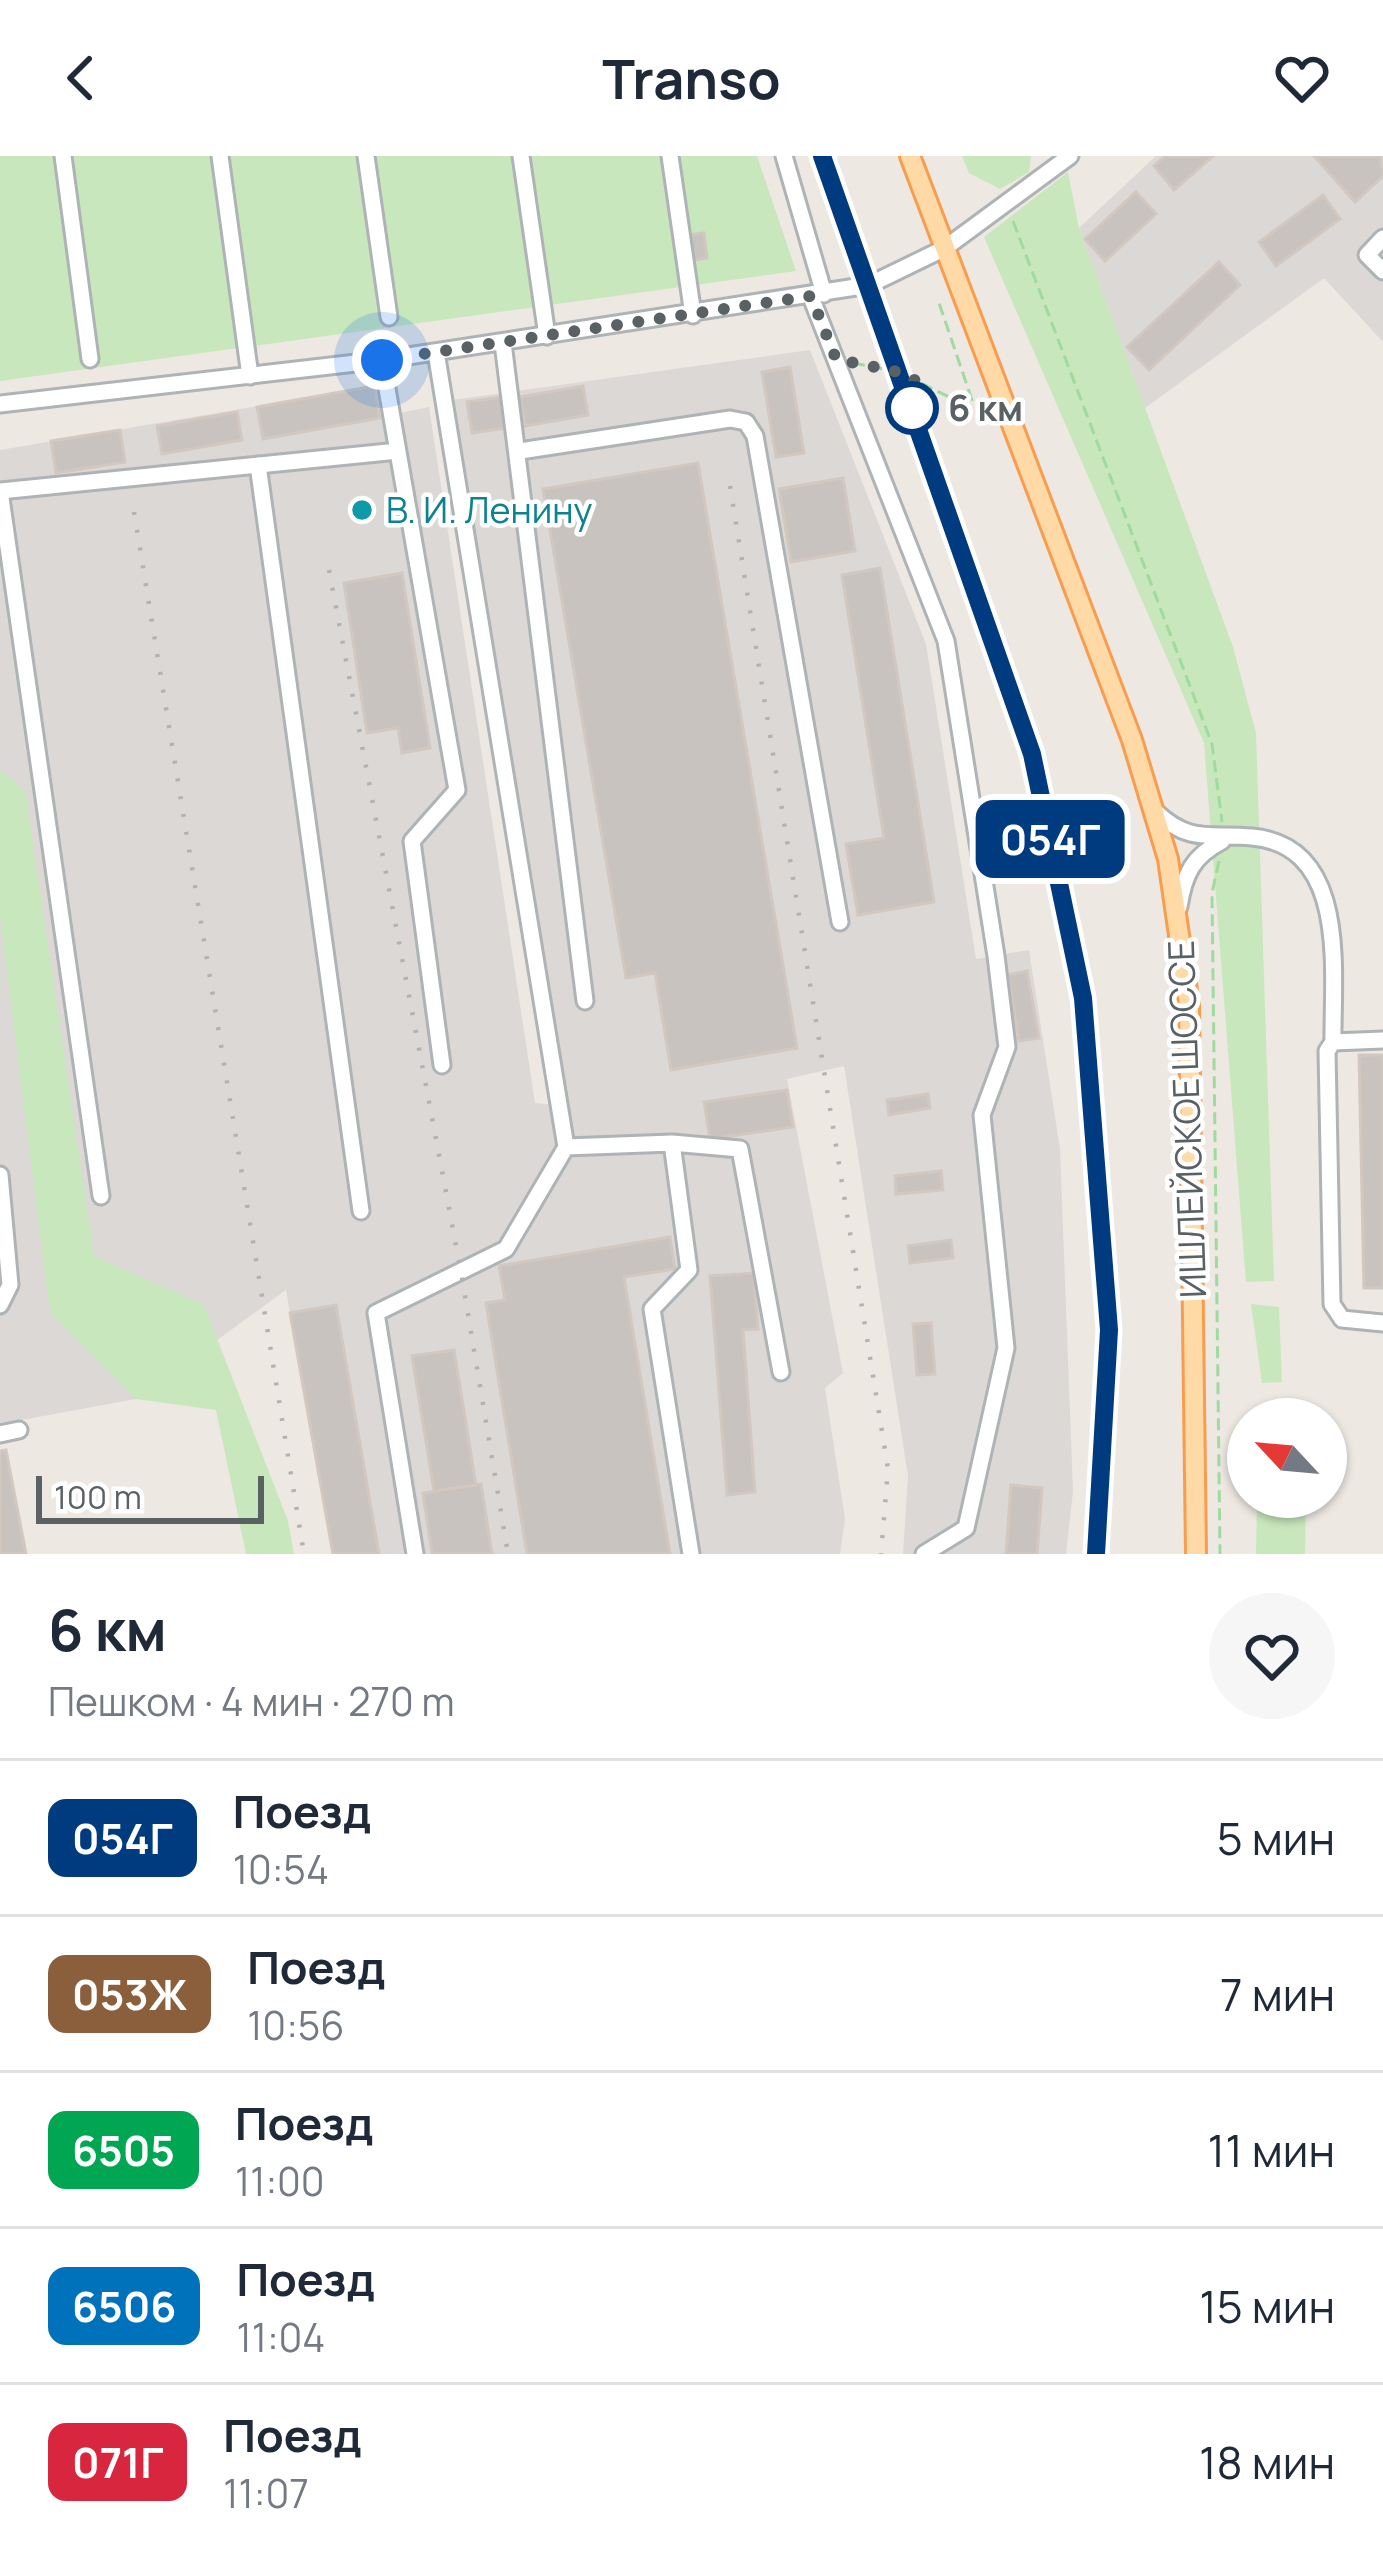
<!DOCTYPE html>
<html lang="ru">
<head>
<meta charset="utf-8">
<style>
  :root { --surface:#fff; --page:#f6f6f7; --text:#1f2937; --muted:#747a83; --line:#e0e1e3 }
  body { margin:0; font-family:Manrope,sans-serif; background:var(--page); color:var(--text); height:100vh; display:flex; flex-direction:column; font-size:45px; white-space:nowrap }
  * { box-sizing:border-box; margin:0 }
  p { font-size:39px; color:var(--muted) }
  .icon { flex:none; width:66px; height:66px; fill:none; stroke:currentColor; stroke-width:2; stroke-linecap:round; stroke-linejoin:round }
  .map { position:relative; height:1398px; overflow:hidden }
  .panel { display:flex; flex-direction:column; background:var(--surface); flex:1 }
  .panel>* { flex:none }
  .badge { padding:0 24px; border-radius:18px; font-size:42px; line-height:78px }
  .needle { width:78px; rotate:296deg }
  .fabs { position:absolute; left:1227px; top:1242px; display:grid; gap:24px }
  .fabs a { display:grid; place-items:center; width:120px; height:120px; border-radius:50%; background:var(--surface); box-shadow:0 3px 9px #0004; font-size:60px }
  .scale { position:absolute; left:36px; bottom:30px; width:228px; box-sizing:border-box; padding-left:12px; border:6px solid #5a6164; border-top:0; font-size:33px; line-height:42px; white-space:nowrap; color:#5a6164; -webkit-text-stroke:9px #fff; paint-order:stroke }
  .you { position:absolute; width:60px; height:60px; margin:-30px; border:9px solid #fff; border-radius:50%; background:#1a73e8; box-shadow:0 0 0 18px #1a73e833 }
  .map>.badge { position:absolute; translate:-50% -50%; box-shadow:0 0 0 6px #fff }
  .round { display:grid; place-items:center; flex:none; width:126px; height:126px; border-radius:63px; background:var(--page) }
  .overview { display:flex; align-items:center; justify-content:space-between; height:204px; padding:0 48px }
  h1 { font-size:57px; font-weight:700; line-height:90px }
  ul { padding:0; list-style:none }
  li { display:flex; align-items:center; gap:36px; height:156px; padding:0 48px; border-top:3px solid var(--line) }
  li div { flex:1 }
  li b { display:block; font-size:45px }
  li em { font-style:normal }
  li .badge { min-width:132px; font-weight:700; text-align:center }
  header { display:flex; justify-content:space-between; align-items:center; height:156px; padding:0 48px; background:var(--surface); font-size:54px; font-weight:700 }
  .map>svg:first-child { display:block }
  .industrial { fill:#dcd8d5 }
  .green { fill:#c8e7bd }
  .building { fill:#c9c3bf; stroke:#d3c8c0; stroke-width:3 }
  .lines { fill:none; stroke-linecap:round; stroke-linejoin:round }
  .minor-casing { stroke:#aeb3b6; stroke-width:21 }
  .major-casing { stroke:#f89d50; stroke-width:24 }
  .path { stroke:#9fda9f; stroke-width:3; stroke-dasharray:12 6; stroke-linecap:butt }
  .minor { stroke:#fff; stroke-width:15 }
  .major { stroke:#ffd9a6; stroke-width:18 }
  .rail { stroke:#b1b2b3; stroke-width:4.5; stroke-dasharray:3 15; stroke-linecap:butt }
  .line-casing { stroke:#fff; stroke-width:27 }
  .line { stroke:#003b80; stroke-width:18 }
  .walk { stroke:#5a6164; stroke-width:12; stroke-dasharray:0 21.6 }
  .stop-dot { fill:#fff; stroke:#003b80; stroke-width:6 }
  .culture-dot { fill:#0f9aa8; stroke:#fff; stroke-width:4.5 }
  .labels { text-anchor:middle; stroke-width:9; stroke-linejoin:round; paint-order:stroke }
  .stop-label { font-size:36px; font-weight:bold; fill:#5a6164; stroke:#fff; text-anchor:start }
  .culture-label { font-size:36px; fill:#0d838f; stroke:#fff; text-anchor:start }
  .street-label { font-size:36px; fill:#5a6164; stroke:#fff }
</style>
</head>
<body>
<header><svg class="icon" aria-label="back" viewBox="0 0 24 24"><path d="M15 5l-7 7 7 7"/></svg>Transo<svg class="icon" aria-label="heart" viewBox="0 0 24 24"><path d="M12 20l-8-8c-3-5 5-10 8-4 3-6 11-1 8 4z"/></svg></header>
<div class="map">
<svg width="1383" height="1398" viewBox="0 0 1383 1398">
  <rect width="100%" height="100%" fill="#eee8e2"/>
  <path class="industrial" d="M1156,0H1383V186L1324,122L1145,252L1079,72Z
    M810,194L926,488L976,803L1029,794L1060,993L1073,1335L1066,1398H903L908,1320L844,910L787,923L843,1217L825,1232L845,1363L840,1398H333L286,1134L136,1243L0,1268V294L374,230L380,261L429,251L535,947L568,950L452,244Z"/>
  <path class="green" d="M0,0H757L796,115L0,225Z
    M962,0H1031L1029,16L1000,33L969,17Z
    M1068,16L1079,72L1233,491L1256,577L1274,1125L1246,1126L1204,587L984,81Z
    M0,613L25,635L94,1100L204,1149L288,1365L294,1398H246L216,1254L136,1243L50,1157L0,761Z
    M1251,1148L1279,1151L1282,1226L1262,1227Z
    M1257,1341H1306L1305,1398H1256Z"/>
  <path class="building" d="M1165,0H1213L1174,34L1154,10Z
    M1314,0H1380L1383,20L1355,46Z
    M1136,36L1156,58L1105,105L1085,83Z
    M1323,39L1340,63L1276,110L1259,86Z
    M704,77L707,102L691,105L687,79Z
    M1219,106L1240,129L1149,214L1127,191Z
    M790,211L804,297L776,301L762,216Z
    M374,230L380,262L263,283L257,251Z
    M583,230L588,259L525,270L520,241Z
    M501,241L506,272L472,277L467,246Z
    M237,256L242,284L162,298L157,270Z
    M120,274L125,306L56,317L51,285Z
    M698,307L797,892L671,914L655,817L626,822L543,333Z
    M843,322L855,395L791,406L779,333Z
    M880,412L934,746L858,759L846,688L884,682L842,419Z
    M402,417L430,592L402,597L398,572L367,577L344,427Z
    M1027,815L1039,882L1019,885L1008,819Z
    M1359,899H1383V1132H1364Z
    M787,934L793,971L710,983L704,946Z
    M928,938L930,952L889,959L887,944Z
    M941,1015L943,1034L896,1038L895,1020Z
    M670,1081L675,1113L624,1121L670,1398H527L486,1147L505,1144L499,1110Z
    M951,1084L953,1102L910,1107L908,1090Z
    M754,1117L758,1173L743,1174L755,1336L727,1339L710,1120Z
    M336,1149L379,1398H333L290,1157Z
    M931,1167L935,1218L917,1219L913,1168Z
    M454,1194L476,1329L434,1335L412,1200Z
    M6,1294L26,1398H0V1295Z
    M481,1328L492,1398H432L423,1337Z
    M1011,1329L1042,1332L1037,1398H1006Z"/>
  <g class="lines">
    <g class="minor-casing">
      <path id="minor" d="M63,0L90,203
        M220,0L250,220
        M366,0L389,161
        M521,0L547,180
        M670,0L693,159
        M784,0L824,138
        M1383,82L1367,99L1383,115
        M811,141L946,485L996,800L1007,891L982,959L1006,1192L966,1372L924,1398
        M503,187L585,845
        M382,204L457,634L412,685L442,909
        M0,248L382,204L869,129L945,92L1070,0
        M520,295L730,263L746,266L755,280L840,766
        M258,309L361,1055
        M1157,657C1190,688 1212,677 1252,681C1350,690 1332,817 1333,886
        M1179,751C1184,718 1193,700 1222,685
        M1383,884L1333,886L1327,895L1332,1148L1342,1163L1383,1167
        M672,987L740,993L781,1216
        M566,991L672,987L689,1114L652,1153L691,1398
        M0,1019L10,1129L0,1149
        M101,1040L0,335L398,295
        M0,1278L19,1274
        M415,1398L376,1157L506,1093L566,991L436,196"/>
    </g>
    <g class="major-casing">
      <path id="major" d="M910,0L1132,584L1168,703L1189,848L1196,1398"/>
    </g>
    <path class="path" d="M1013,65L1212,588L1222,666
      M853,207L899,216L953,243L972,244L938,144
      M1219,705L1212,737L1220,1398"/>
    <use href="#minor" class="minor"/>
    <use href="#major" class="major"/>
    <path class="rail" d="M822,0L1032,597L1083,842L1109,1174L1096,1398
      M730,330L888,1313L881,1398
      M134,356L304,1398
      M329,414L461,1116L508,1398"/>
  </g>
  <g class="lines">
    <g class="line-casing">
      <path id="line" d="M822,0L1032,598L1083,842L1109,1174L1096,1398"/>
    </g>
    <use href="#line" class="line"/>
    <path class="walk" d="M382,204L811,140L836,203L899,216L926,230L912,252"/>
  </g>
  <circle class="stop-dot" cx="912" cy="252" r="24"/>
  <circle class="culture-dot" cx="362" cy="354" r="12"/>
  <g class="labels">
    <g class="stop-label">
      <text x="948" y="265">6 км</text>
    </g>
    <g class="culture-label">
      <text x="386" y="367">В. И. Ленину</text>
    </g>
    <g class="street-label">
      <text transform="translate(1187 963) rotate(-92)" y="13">ИШЛЕЙСКОЕ ШОССЕ</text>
    </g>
  </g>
</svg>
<div class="fabs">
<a><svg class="needle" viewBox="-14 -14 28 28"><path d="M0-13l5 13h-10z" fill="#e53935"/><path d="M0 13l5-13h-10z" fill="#747a83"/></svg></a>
</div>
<div class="scale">100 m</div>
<div class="you" style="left:382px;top:204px"></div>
<b class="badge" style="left:1050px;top:683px;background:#003b80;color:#fff">054Г</b>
</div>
<section class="panel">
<div class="overview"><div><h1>6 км</h1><p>Пешком · 4 мин · 270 m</p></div><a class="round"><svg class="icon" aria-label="heart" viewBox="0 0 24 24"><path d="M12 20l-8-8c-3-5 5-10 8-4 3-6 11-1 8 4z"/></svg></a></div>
<ul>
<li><span class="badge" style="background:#003b80;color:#fff">054Г</span><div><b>Поезд</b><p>10:54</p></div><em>5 мин</em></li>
<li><span class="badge" style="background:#8b5e3c;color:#fff">053Ж</span><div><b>Поезд</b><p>10:56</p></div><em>7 мин</em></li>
<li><span class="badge" style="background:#00a651;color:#fff">6505</span><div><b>Поезд</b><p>11:00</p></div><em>11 мин</em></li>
<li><span class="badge" style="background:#0072bc;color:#fff">6506</span><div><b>Поезд</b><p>11:04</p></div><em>15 мин</em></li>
<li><span class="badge" style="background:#d7263d;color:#fff">071Г</span><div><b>Поезд</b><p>11:07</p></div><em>18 мин</em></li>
</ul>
</section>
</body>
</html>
